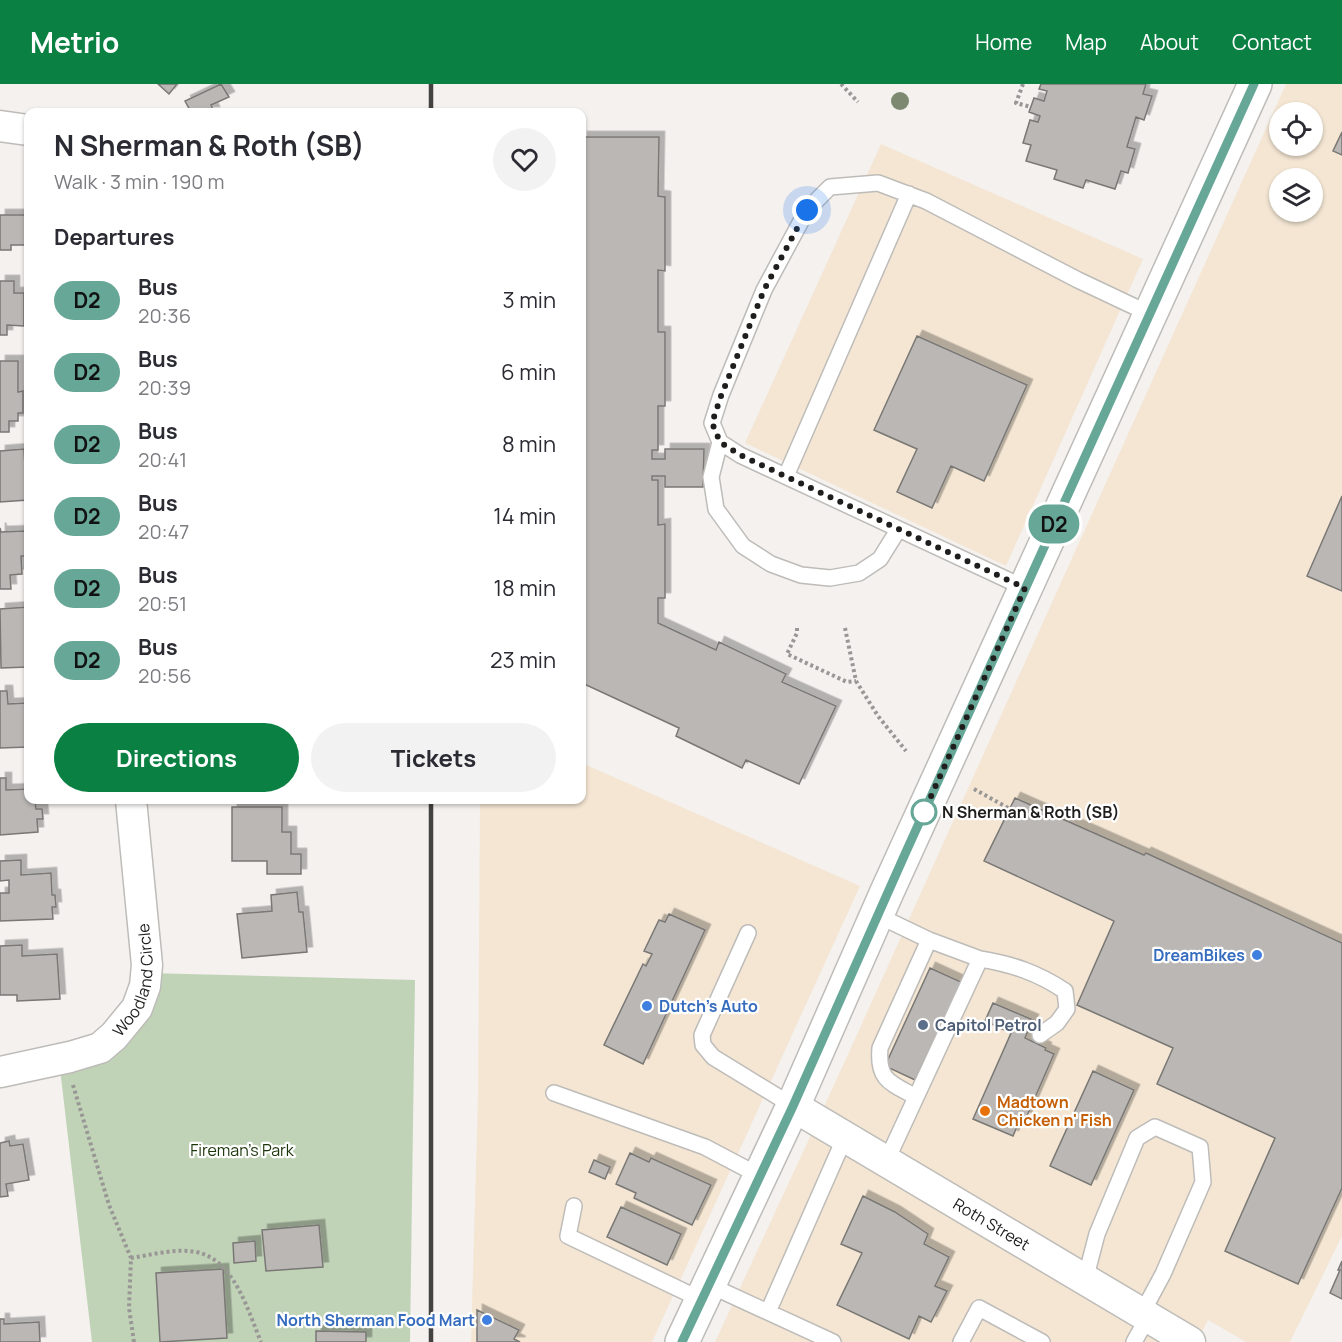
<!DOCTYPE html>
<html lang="en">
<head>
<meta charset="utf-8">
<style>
  :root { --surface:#fff; --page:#f2f2f3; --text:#2b2b33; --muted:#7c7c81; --accent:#0b8043 }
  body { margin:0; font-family:Manrope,sans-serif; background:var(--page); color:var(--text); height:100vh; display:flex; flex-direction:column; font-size:22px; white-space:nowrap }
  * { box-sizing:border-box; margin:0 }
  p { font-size:20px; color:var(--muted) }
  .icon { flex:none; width:33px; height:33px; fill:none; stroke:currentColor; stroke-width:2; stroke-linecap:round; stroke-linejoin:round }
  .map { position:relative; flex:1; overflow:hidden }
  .sheet { position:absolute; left:24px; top:24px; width:562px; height:696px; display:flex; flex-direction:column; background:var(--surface); border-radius:12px; box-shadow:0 2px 4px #0004 }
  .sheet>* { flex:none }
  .badge { padding:0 12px; border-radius:20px; font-size:21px; line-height:39px }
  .buttons { position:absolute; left:1269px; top:18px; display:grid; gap:12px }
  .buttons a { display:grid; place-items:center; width:54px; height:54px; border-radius:50%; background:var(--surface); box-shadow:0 2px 4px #0004; font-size:30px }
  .you { position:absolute; width:30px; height:30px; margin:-15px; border:4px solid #fff; border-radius:50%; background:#1a73e8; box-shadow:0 0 0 9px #1a73e833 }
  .map>.badge { position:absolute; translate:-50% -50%; box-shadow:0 0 0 3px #fff }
  h2 { padding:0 30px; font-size:22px; line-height:54px }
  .round { display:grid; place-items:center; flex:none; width:63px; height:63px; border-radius:32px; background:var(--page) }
  .head { display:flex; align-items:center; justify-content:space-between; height:102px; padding:0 30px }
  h1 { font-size:28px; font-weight:700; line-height:45px }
  .cta { display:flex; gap:12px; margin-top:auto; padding:12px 30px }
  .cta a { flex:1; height:69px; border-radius:36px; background:var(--accent); color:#fff; font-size:24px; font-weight:700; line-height:69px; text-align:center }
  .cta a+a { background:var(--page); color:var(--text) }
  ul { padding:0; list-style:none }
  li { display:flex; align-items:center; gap:18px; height:72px; padding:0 30px }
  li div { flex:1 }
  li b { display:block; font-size:22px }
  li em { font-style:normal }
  li .badge { min-width:66px; font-weight:700; text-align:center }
  header { display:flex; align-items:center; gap:36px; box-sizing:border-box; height:84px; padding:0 30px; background:var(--accent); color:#fff }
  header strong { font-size:28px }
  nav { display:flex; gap:33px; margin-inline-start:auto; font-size:21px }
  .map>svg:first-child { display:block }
  .commercial { fill:#f4e6d3; fill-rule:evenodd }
  .green { fill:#c0d3b7 }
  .building { fill:#bab7b5; stroke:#7a7875; stroke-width:1.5; filter:url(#shadow) }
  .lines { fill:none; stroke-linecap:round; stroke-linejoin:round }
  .service-casing { stroke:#bebcb9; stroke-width:18 }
  .minor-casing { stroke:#bebcb9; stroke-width:33 }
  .tertiary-casing { stroke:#bebcb9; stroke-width:36 }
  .path { stroke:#999795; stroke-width:4; stroke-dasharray:3 3; stroke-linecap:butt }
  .service { stroke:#fff; stroke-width:15 }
  .minor { stroke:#fff; stroke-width:30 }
  .tertiary { stroke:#fff; stroke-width:33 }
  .rail { stroke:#444241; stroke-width:4.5 }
  .tree { fill:#7d8a71 }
  .line-casing { stroke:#fff; stroke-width:14 }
  .line { stroke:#67a797; stroke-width:9 }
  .walk { stroke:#1f1e1d; stroke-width:6; stroke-dasharray:0 10.8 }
  .stop-dot { fill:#fff; stroke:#67a797; stroke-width:3 }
  .shop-dot { fill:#3f7fe0; stroke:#fff; stroke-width:2 }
  .service-dot { fill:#5c6f8a; stroke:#fff; stroke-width:2 }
  .food-dot { fill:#e8710a; stroke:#fff; stroke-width:2 }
  .labels { text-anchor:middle; stroke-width:4.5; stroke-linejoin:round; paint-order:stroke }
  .stop-label { font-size:16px; font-weight:bold; fill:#1f1e1d; stroke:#fff; text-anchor:start }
  .shop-label { font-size:16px; font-weight:bold; fill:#366cbe; stroke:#fff; text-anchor:end }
  .street-label { font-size:16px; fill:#1f1e1d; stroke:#fff }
  .service-label { font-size:16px; font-weight:bold; fill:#4e5e75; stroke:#fff; text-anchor:start }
  .food-label { font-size:16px; font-weight:bold; fill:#c56008; stroke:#fff; text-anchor:start }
  .park-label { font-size:16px; fill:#1b350a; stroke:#fff }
</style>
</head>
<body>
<header>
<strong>Metrio</strong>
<nav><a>Home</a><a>Map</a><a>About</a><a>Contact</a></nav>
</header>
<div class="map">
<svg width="1342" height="1258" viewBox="0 0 1342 1258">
  <defs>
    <filter id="shadow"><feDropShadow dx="5.5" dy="-5.5" stdDeviation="0" flood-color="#0004"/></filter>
  </defs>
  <rect width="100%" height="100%" fill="#f4f1ef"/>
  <path class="commercial" d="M1286,0H1342V1152L1290,1258H1246L1208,1236L1197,1258H715L845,977ZM1280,28H1312V62H1280ZM1280,94H1312V128H1280Z
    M881,60L1143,175L1006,482L745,359Z
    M582,679L860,802L652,1258H471L478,1012L480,716H582Z"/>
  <path class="green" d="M146,889L415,896L410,1258H92L59,976L100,964Z"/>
  <path class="building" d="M158,0H177L169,10Z
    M221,0L229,13L211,21L214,28H191L185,17Z
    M1041,0H1146L1143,10L1152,12L1144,36L1136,33L1127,63L1135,65L1128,89L1121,87L1115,105L1086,96L1083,104L1054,95L1057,86L1026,77L1031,61L1023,59L1030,36L1038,38L1040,32L1029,28L1034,14L1044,17L1047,7L1039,5Z
    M1342,48V71L1333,67Z
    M582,53H659L658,112L665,113V187L658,186V248H665V322H658V366H652V375H665V365H704L703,403H665V392H652V396H658V441L665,440V514H658V539L716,566L719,558L786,590L782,598L836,622L799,700L746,676L742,684L676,652L679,644L582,599Z
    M0,131H26V161H11V166H0Z
    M0,197H14V209H24V242L7,241V251H0Z
    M917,252L1027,301L984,397L951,382L932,424L897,408L917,365L874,346Z
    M0,277H18V308L23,307V329H18V337H9V348H0Z
    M24,365L25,381H28V416L0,418V367Z
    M1342,412V507L1307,492Z
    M0,444L1,448L25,447L26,472H21L22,490L10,491L11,505H0Z
    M28,523V583L1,584L0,525Z
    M0,607H7L8,620L28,619V663L0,664Z
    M0,694H6V706L28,705V716H35L36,725H42L43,735H37L38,748L0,751Z
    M1015,714L1144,771L1146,769L1342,859V1104L1298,1200L1225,1167L1275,1054L1157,1000L1173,964L1077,921L1114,837L984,777Z
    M232,723H282V748H291V770H301V790H267V777H232Z
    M21,776V791L51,789L52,811H55L56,823H52L53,835L0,837V809H9V796L0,797V777Z
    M297,808L299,828H303L307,868L242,874L237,830L272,827L271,811Z
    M669,830L705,846L643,980L604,961L643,880L646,882L652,870L644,867L659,836L665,838Z
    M22,861V872L57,870L60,915L17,917V911H0V862Z
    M930,884L961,898L915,996L885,982Z
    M993,919L1033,936L1025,954L1046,964L1045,966L1054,970L1026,1034L1021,1033L1013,1052L973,1035L1011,949L985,937Z
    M1093,987L1134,1006L1091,1101L1050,1082Z
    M9,1057L10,1062L23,1060L29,1096L6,1100L8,1112L0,1113V1059Z
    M630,1069L649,1078L651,1074L711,1101L692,1141L634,1114L636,1109L616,1100Z
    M594,1076L610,1083L605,1095L589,1088Z
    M863,1112L895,1128L928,1150L924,1160L949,1173L935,1202L947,1207L931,1238L919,1232L909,1255L837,1221L862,1169L841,1160Z
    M621,1123L681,1150L667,1181L607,1153Z
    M319,1141L323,1183L266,1187L262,1146Z
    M255,1157L256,1177L234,1179L233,1159Z
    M1342,1177V1215L1330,1209L1340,1186H1338Z
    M223,1185L227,1254L160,1258L156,1189Z
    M477,1226L519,1246L514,1255L520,1258H477Z
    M0,1235H4V1240L39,1238L40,1258H0Z
    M316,1247L366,1248V1258H316Z"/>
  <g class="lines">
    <g class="service-casing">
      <path id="service" d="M720,358L711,393L716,425L743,462L771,480L801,491L830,494L859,489L880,475L898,446
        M786,392L909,110
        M1025,504L740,371L720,358L712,339L721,311L764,206L807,126L830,103L878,99L926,117L1078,196L1150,230
        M877,831L929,856L980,875L886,1078
        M748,849L702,951L703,961L713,973L793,1022
        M980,875C1012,880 1038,889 1065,907L1067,925L1057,939L1040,951
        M554,1009L705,1063L760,1092
        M916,1013C891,999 877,997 880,964L929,856
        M574,1122L568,1152L702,1216
        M1085,1196L1097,1150L1137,1054L1155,1043L1200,1063L1203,1098L1163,1190L1142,1229
        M709,1201L833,1258
        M768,1228L845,1053
        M961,1258L979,1224L1042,1258
        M1134,1258L1148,1233"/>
    </g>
    <g class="minor-casing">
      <g id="minor">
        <path d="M0,42L28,46"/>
        <path id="s1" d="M0,988L70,973L100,964L114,952L137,924L145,902L147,881L131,716"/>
        <path id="s2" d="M793,1022L1190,1258"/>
      </g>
    </g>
    <g class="tertiary-casing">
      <path id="tertiary" d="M682,1258L793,1022L886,810L1255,0"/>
    </g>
    <path class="path" d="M841,0L858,18
      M1023,0L1016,19L1031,23
      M797,544V549L787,570L847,598L856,597
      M845,544L856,597L878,632L906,667
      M974,705L1010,725
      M73,1001L109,1121L131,1174L129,1224L134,1258
      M131,1174C151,1171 175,1164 196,1168C234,1175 248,1227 261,1258"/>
    <use href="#service" class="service"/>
    <use href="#minor" class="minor"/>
    <use href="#tertiary" class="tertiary"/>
    <path class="rail" d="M431,28V0
      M431,716V1258"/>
  </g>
  <circle class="tree" cx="900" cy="17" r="9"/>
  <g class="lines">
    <g class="line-casing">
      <path id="line" d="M682,1258L793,1022L905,770L1254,0"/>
    </g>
    <use href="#line" class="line"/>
    <path class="walk" d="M807,126L764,206L721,312L712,339L720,358L740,371L1025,504L923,730L924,728"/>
  </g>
  <circle class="stop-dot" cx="924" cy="728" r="12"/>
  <g class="shop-dot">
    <circle cx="1257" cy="871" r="6"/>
    <circle cx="647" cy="922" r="6"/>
    <circle cx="487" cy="1236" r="6"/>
  </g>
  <circle class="service-dot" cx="923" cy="941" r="6"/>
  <circle class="food-dot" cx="985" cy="1027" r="6"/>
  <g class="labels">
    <g class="stop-label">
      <text x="942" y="734">N Sherman &amp; Roth (SB)</text>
    </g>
    <g class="shop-label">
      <text x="1245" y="877">DreamBikes</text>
      <text x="659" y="928" text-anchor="start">Dutch's Auto</text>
      <text x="475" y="1242">North Sherman Food Mart</text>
    </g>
    <g class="street-label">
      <text dy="6" stroke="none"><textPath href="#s1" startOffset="184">Woodland Circle</textPath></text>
      <text dy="6" stroke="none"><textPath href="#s2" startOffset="231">Roth Street</textPath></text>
    </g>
    <g class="service-label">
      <text x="935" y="947">Capitol Petrol</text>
    </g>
    <g class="food-label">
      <text x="997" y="1024">Madtown<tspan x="997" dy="18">Chicken n' Fish</tspan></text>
    </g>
    <g class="park-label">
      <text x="242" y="1072">Fireman's Park</text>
    </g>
  </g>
</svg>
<div class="buttons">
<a><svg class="icon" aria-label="locate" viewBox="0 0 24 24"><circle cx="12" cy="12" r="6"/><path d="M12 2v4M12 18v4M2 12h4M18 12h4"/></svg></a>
<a><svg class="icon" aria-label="layers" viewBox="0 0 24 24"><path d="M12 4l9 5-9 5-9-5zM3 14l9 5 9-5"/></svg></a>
</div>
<div class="you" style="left:807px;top:126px"></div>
<b class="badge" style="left:1054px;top:440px;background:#67a797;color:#111">D2</b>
<section class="sheet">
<div class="head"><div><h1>N Sherman &amp; Roth (SB)</h1><p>Walk · 3 min · 190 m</p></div><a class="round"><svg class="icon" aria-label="heart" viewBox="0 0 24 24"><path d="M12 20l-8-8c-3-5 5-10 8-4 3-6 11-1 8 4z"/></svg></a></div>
<h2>Departures</h2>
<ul>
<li><span class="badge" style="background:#67a797;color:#111">D2</span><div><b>Bus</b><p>20:36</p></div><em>3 min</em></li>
<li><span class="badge" style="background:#67a797;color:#111">D2</span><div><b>Bus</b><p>20:39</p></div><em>6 min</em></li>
<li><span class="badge" style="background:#67a797;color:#111">D2</span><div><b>Bus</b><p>20:41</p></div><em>8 min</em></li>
<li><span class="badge" style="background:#67a797;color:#111">D2</span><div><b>Bus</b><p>20:47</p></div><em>14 min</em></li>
<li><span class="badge" style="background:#67a797;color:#111">D2</span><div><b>Bus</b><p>20:51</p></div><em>18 min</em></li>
<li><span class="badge" style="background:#67a797;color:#111">D2</span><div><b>Bus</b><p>20:56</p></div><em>23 min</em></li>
</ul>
<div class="cta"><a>Directions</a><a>Tickets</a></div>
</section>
</div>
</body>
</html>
